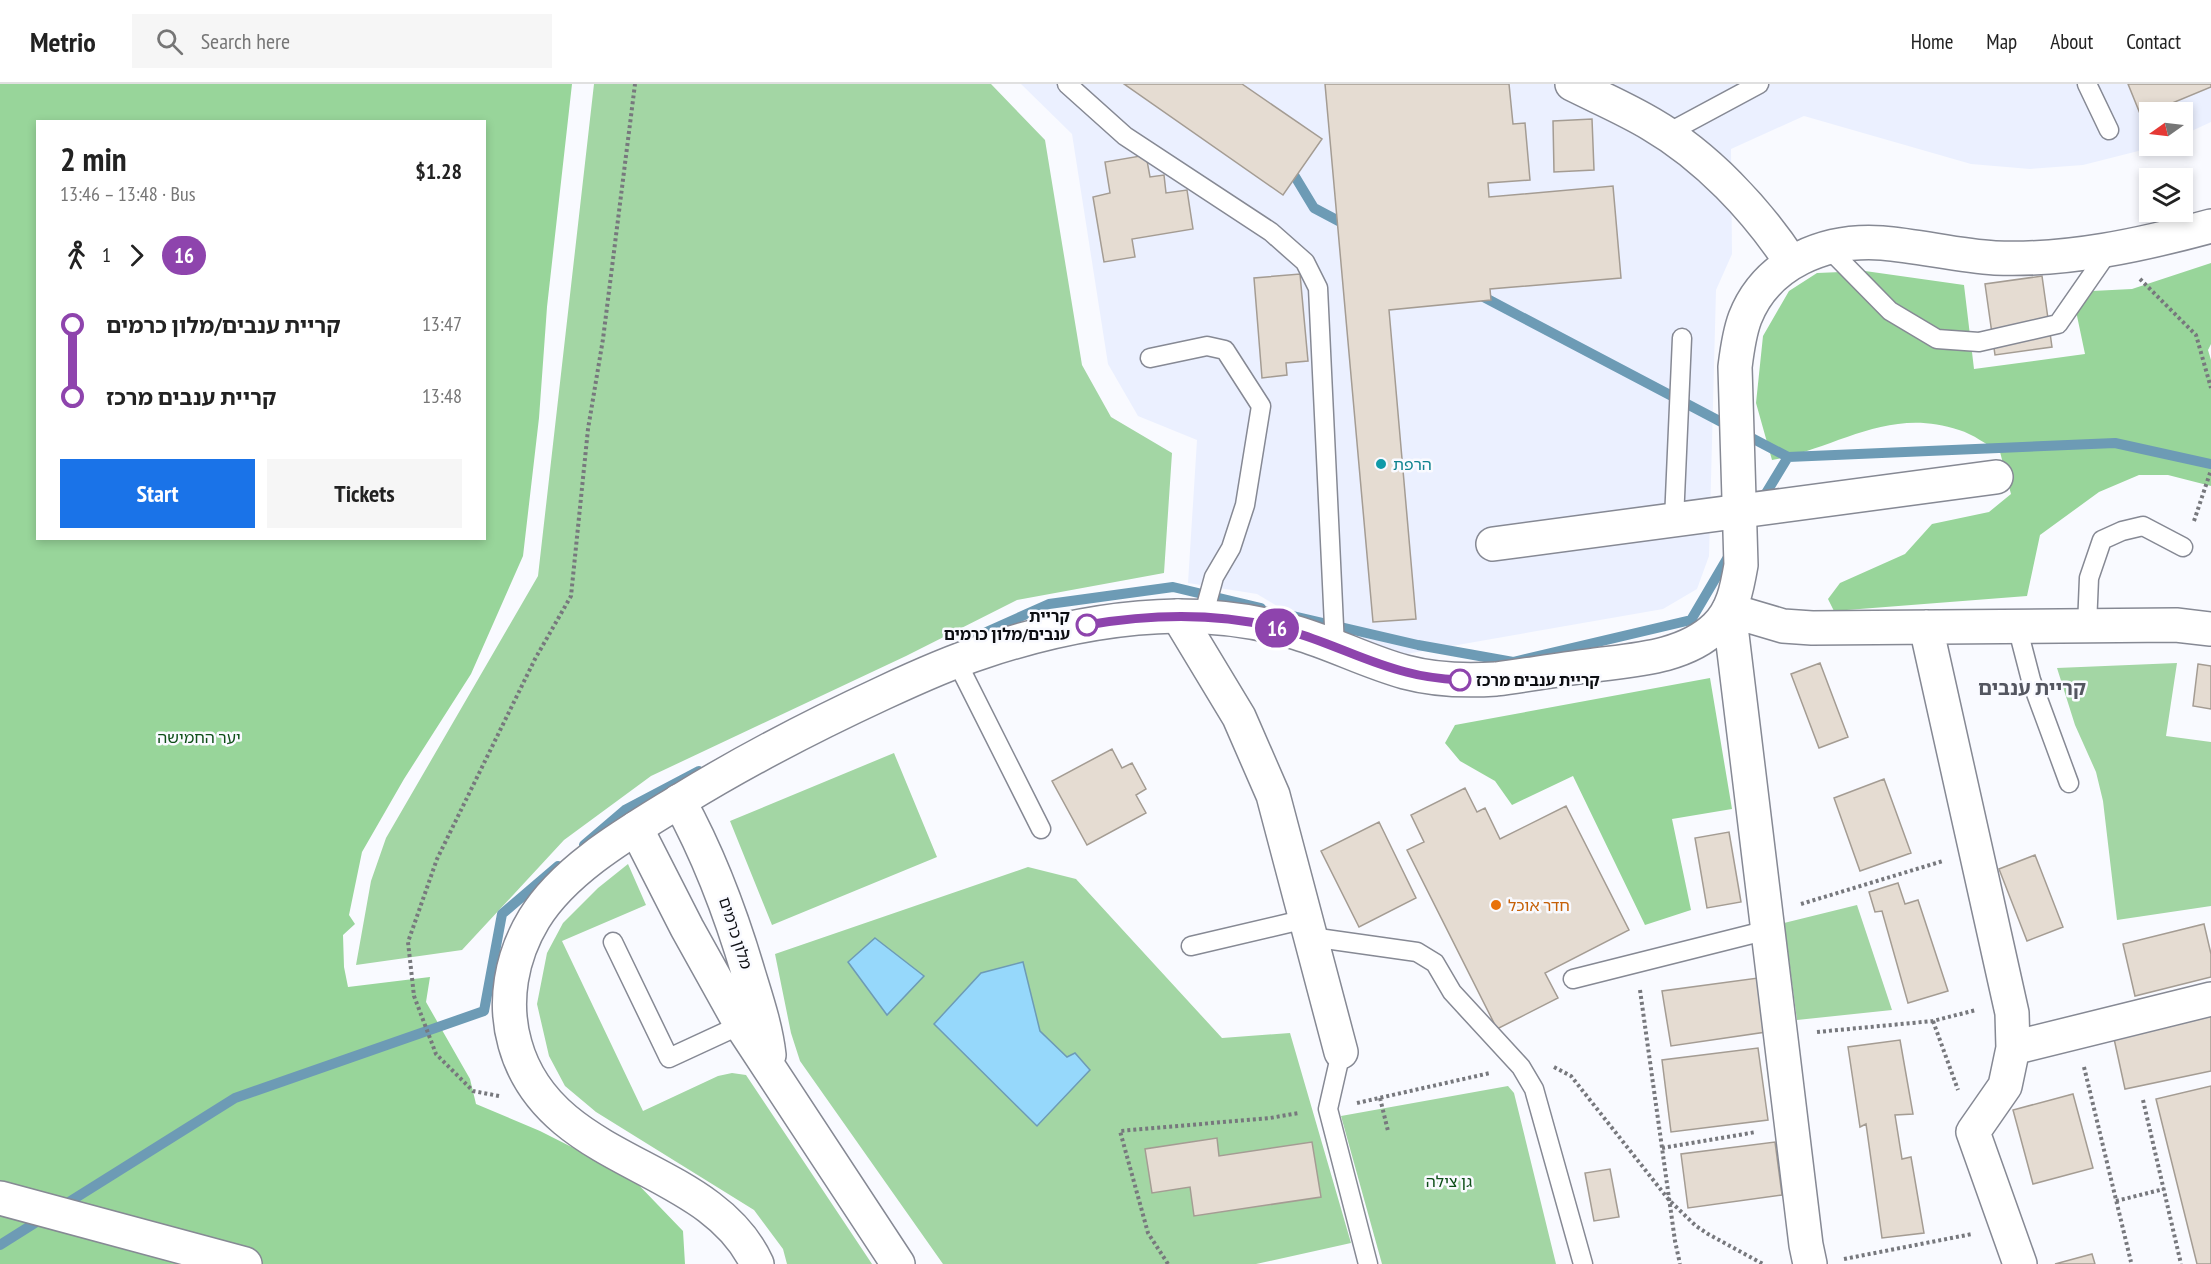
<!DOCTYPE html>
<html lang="en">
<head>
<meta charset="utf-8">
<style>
  :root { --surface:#fff; --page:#f6f6f6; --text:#222; --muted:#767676; --line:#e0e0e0; --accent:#1a73e8 }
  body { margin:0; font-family:"PT Sans Narrow","Noto Sans Hebrew",sans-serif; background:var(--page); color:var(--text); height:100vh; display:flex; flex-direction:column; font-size:22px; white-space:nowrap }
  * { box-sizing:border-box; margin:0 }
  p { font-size:20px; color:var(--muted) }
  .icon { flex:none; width:33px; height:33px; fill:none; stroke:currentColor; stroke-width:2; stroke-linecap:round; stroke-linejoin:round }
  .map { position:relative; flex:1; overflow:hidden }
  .side { position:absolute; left:36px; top:36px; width:450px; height:420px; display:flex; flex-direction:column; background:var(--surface); border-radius:0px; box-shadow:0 3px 9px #0003 }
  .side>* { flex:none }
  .badge { padding:0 12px; border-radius:20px; font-size:21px; line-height:39px }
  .needle { width:39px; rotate:256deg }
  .fabs { position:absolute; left:2139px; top:18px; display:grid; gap:12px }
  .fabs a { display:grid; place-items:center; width:54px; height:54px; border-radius:0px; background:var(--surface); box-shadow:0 3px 9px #0003; font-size:30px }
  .map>.badge { position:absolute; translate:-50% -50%; box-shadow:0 0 0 3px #fff }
  .legs { display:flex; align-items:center; gap:9px; height:66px; padding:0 24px; font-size:20px }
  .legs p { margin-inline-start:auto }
  .head { display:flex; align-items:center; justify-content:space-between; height:102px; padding:0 24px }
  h1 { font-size:33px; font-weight:700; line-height:45px }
  .action { display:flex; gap:12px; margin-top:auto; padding:12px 24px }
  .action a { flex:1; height:69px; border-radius:0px; background:var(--accent); color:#fff; font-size:24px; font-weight:700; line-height:69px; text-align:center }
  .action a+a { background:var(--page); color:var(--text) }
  ul { padding:0 24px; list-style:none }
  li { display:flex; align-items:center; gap:21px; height:72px; font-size:22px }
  li i { display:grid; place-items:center; width:9px; height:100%; margin:0 8px; background:currentColor }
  li i::after { content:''; width:15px; height:15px; margin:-8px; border:4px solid; border-radius:50%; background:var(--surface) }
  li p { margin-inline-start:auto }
  li:first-child i { background:linear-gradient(#0000 50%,currentColor 0) }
  li:last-child i { background:linear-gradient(currentColor 50%,#0000 0) }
  header { display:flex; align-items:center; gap:36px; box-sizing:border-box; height:84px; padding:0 30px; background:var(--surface); border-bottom:2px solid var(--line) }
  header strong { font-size:28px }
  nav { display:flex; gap:33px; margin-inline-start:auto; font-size:21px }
  .search { width:420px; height:54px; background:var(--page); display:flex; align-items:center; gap:15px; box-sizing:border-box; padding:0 21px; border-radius:0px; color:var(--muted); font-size:22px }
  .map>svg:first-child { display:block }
  .built { fill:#ebf0ff }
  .green { fill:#a3d6a4 }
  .forest { fill:#98d59a; fill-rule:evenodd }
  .water { fill:#96d8fb; stroke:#6d9bb5; stroke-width:1.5 }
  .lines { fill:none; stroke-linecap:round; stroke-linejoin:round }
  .stream { stroke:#6d9bb5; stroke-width:10 }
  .building { fill:#e5dcd2; stroke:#a49c93; stroke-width:1.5 }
  .lane-casing { stroke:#868994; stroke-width:21 }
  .street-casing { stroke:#868994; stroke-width:36 }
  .secondary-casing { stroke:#868994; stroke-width:36 }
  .path { stroke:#77787d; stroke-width:4; stroke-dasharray:3 3; stroke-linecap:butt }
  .lane { stroke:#fff; stroke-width:18 }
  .street { stroke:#fff; stroke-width:33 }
  .secondary { stroke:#fff; stroke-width:33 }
  .line-1-casing { stroke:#fff; stroke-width:14 }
  .line-1 { stroke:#8e44ad; stroke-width:9 }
  .culture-dot { fill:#0f9aa8; stroke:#f9faff; stroke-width:2 }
  .stop-1-dot { fill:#fff; stroke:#8e44ad; stroke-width:3 }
  .food-dot { fill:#e8710a; stroke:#f9faff; stroke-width:2 }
  .labels { text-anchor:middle; stroke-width:5; stroke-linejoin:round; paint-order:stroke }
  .culture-label { font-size:16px; fill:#0d838f; stroke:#f9faff; text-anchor:start }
  .stop-label { font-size:16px; font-weight:bold; fill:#0d0e12; stroke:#f9faff; text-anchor:end }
  .park-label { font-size:16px; fill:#0e4f18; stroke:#f9faff }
  .food-label { font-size:16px; fill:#c56008; stroke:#f9faff; text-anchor:start }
  .street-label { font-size:16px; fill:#0d0e12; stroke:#f9faff }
  .quarter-label { font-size:20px; font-weight:bold; fill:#545660; stroke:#f9faff }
</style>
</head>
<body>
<header>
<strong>Metrio</strong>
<div class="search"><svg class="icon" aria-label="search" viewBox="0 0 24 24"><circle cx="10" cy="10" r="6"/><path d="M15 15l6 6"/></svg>Search here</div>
<nav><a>Home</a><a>Map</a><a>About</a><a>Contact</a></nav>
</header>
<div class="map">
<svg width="2211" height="1180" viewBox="0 0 2211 1180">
  <rect width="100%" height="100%" fill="#f9faff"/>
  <path class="built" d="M1021,0H2211V38L2183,51L2182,28H2150V62H2158L2083,81L2030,85L1971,80L1804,32L1731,65L1732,170L1716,206L1709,472L1697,505L1663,525L1406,570L1292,531L1257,510L1188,499L1197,356L1138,332L1108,280L1072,50Z"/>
  <path class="green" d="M594,0H991L1045,56L1082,281L1111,333L1172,369L1164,489L1017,516L906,572L651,692L564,756L462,866L356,881L371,797L386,754L538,492Z
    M2177,579L2166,652L2211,658V822L2117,836L2103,717L2096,688L2075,641L2057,584Z
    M894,669L937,773L772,841L730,737Z
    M628,780L646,821L562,857L643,1027L718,992L732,989L746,991L872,1180H787L783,1165L754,1126L596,1028L565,1002L549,972L537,920L547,869L563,839L598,804Z
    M1028,783L1076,795L1222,954L1290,949L1351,1159L1256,1180H943L800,977L791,949L775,870Z
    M1857,821L1892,926L1797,936L1784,839Z
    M1508,1002L1514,1009L1556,1180H1382L1341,1032Z"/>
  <path class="forest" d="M0,0H572L547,223L539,334L523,472L471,590L404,695L362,768L349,831L355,840L343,851L344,883L348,903L430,893L426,918L470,995L476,1020L540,1047L631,1093L683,1147L685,1180H0ZM38,38H484V454H38Z
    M2211,179V260L2208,266L2211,276V402L2168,391H2139L2099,408L2040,451L2027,512L1834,527L1828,515L1840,499L1905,470L1932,440L1989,428L2011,410L2000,368C1987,361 1973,350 1959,346C1888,322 1838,364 1772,376L1756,319L1763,252L1789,207L1817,189L1865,187L1964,201L1974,285L2085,270L2072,208L2132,205Z
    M1710,594L1732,725L1672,735L1691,826L1645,841L1573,692L1512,721L1495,697L1460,677L1445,659L1455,641Z"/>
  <path class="water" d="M875,854L924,892L887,931L848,878Z
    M1023,878L1040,947L1067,973L1075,969L1090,986L1037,1042L934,940L981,889Z"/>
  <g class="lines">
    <path class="stream" d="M1288,81L1314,124L1348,142
      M1476,209L1788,373
      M1760,419L1788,373L2115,359L2211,380
      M1293,532L1418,561L1513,578L1691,536L1731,468
      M964,558L1049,520L1173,503L1261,524
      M584,761L625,726L699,687
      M61,1123L235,1014L484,927L502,830L558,782
      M0,1161L46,1132"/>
  </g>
  <path class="building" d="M1124,0H1242L1322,55L1283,111Z
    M1325,0H1509L1513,40L1525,39L1530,96L1488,99L1489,113L1613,102L1621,194L1490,205L1491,216L1389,226L1416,535L1373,538Z
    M2128,0H2211V3L2141,32Z
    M1592,35L1594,86L1554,88L1553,37Z
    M1146,71L1150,93L1164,91L1166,109L1187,106L1193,145L1132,155L1135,173L1104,178L1093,113L1110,109L1105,78Z
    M1300,190L1308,277L1286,279L1287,291L1262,294L1254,194Z
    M2042,192L2052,263L1995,271L1985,200Z
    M1820,579L1848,653L1819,664L1791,590Z
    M2198,580L2211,582V625L2193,622Z
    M1112,665L1122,684L1132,679L1146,705L1136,711L1146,729L1087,761L1052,697Z
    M1884,695L1911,769L1860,787L1834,714Z
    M1465,704L1477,728L1485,724L1500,755L1566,722L1629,846L1545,889L1558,914L1497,945L1407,766L1424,758L1411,731Z
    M1379,738L1416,814L1359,843L1321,767Z
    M1729,748L1741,818L1707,824L1695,754Z
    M2035,771L2063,843L2027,857L1999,785Z
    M1898,799L1905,820L1918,816L1948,907L1908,919L1882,827L1875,828L1869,808Z
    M2204,840L2211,870V893L2135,912L2123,860Z
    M1758,894L1766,948L1671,962L1662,907Z
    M2211,928V987L2125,1005L2113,950Z
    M1900,956L1913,1030L1895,1031L1902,1075L1911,1073L1924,1149L1882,1154L1866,1040L1860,1043L1848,963Z
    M1758,964L1768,1036L1671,1048L1662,976Z
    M2211,1002V1180H2197L2156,1015Z
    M2073,1010L2093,1084L2033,1100L2013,1026Z
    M1217,1054L1219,1072L1312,1058L1321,1113L1194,1132L1190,1103L1152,1109L1145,1065Z
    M1775,1058L1782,1111L1688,1124L1681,1070Z
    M1610,1085L1619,1133L1594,1137L1585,1089Z
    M2092,1170L2095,1180H2055Z"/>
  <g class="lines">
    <g class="lane-casing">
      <path id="lane" d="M1067,0L1125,52L1271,148L1305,178L1318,204L1335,563
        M2087,0L2109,46
        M1666,50L1759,0
        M1828,164L1890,227L1937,255L1979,258L2058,240L2110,165
        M1150,274L1207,262L1225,266L1261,322L1245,421L1231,464L1214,493L1203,533
        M1674,436L1682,254
        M2017,542L2031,596L2069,699
        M2087,542L2089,494L2102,456L2122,447L2143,442L2183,463
        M957,578L1041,745
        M1311,853L1417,868L1435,879L1452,908L1521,983L1534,1005L1583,1180
        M613,858L669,974L749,937
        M1191,862L1306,835
        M1573,895L1768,846
        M1341,968L1328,1025L1368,1180"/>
    </g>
    <g class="street-casing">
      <path id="street" d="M1572,0C1598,13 1626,25 1651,40C1706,72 1756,125 1791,178
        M1493,460L1996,393
        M1178,532L1239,633L1273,711L1341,968
        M1926,543L2012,929L2013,964L2005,1002L1973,1048L2020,1180
        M679,717C710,773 731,830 749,891C757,917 766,944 769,971
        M636,744L687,844L741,941L898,1180
        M2013,964L2211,915
        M1810,1180L1806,1161L1729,526L1783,542L1812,544L2176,541L2211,545"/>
    </g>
    <g class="secondary-casing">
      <path id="secondary" d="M0,1114L245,1180
        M757,1180C710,1077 549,1083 515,960C503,918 511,873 534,835C565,784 631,747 681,716C746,676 814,641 883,609C915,594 948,579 982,568C1045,547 1110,533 1177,532C1217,532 1258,537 1297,549C1334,560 1368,578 1405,588C1435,596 1466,597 1496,595C1526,591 1556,586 1587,582C1629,576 1683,575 1716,543C1733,527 1737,504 1741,481L1735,283C1737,267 1739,250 1745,234C1767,178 1826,155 1882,159C1920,162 1958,172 1995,174C2068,177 2141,161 2211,142"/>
    </g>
    <path class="path" d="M2140,195L2196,251L2211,304
      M2194,437L2211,386
      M1801,820L1943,777
      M1640,906L1675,1157L1680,1180
      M1933,937L1958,1006
      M1817,948L1933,937L1976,926
      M1554,983L1571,992L1669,1116L1696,1142L1708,1150L1763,1180
      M2084,983L2131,1178
      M499,1012L473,1007L436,970L414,912L408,858L437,775L535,575L571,512L588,345L603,255L635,0
      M1380,1014L1388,1047
      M2143,1016L2181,1180
      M1357,1019L1490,989
      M1662,1064L1756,1048
      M2116,1117L2164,1105
      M1844,1175L1972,1150
      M1168,1180L1148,1149L1120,1047L1270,1034L1299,1029"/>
    <use href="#lane" class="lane"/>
    <use href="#street" class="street"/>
    <use href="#secondary" class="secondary"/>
  </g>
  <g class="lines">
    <g class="line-1-casing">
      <path id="line-1" d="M1087,541C1157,529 1231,528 1299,550C1335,561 1369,579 1406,588C1424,593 1442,595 1460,596"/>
    </g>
    <use href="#line-1" class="line-1"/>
  </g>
  <circle class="culture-dot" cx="1381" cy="380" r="6"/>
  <g class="stop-1-dot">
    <circle cx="1087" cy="541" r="10"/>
    <circle cx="1460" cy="596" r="10"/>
  </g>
  <circle class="food-dot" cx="1496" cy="821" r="6"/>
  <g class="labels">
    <g class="culture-label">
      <text x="1393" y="386">הרפת</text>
    </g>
    <g class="stop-label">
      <text x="1070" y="538">קריית<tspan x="1070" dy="18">ענבים/מלון כרמים</tspan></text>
      <text x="1476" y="602" text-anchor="start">קריית ענבים מרכז</text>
    </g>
    <g class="park-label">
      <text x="199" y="659">יער החמישה</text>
      <text x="1449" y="1103">גן צילה</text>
    </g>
    <g class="food-label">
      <text x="1508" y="827">חדר אוכל</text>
    </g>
    <g class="street-label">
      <text transform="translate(736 849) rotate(72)" y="6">מלון כרמים</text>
    </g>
    <g class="quarter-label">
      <text x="2032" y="611">קריית ענבים</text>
    </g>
  </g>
</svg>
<div class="fabs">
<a><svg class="needle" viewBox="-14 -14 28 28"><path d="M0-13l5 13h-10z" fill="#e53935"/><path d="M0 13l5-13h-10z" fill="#767676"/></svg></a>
<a><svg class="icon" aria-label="layers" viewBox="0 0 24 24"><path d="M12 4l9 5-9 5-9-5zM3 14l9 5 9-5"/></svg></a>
</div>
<b class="badge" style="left:1277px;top:544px;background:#8e44ad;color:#fff">16</b>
<section class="side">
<div class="head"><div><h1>2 min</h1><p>13:46 – 13:48 · Bus</p></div><b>$1.28</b></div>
<div class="legs"><svg class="icon" aria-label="walk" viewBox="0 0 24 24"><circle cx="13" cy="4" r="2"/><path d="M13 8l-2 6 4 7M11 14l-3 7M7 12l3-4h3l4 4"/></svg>1<svg class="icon" aria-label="forward" viewBox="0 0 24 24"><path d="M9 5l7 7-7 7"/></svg><b class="badge" style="background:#8e44ad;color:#fff">16</b></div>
<ul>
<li><i style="color:#8e44ad"></i><b>קריית ענבים/מלון כרמים</b><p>13:47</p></li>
<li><i style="color:#8e44ad"></i><b>קריית ענבים מרכז</b><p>13:48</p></li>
</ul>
<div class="action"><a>Start</a><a>Tickets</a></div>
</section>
</div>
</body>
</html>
